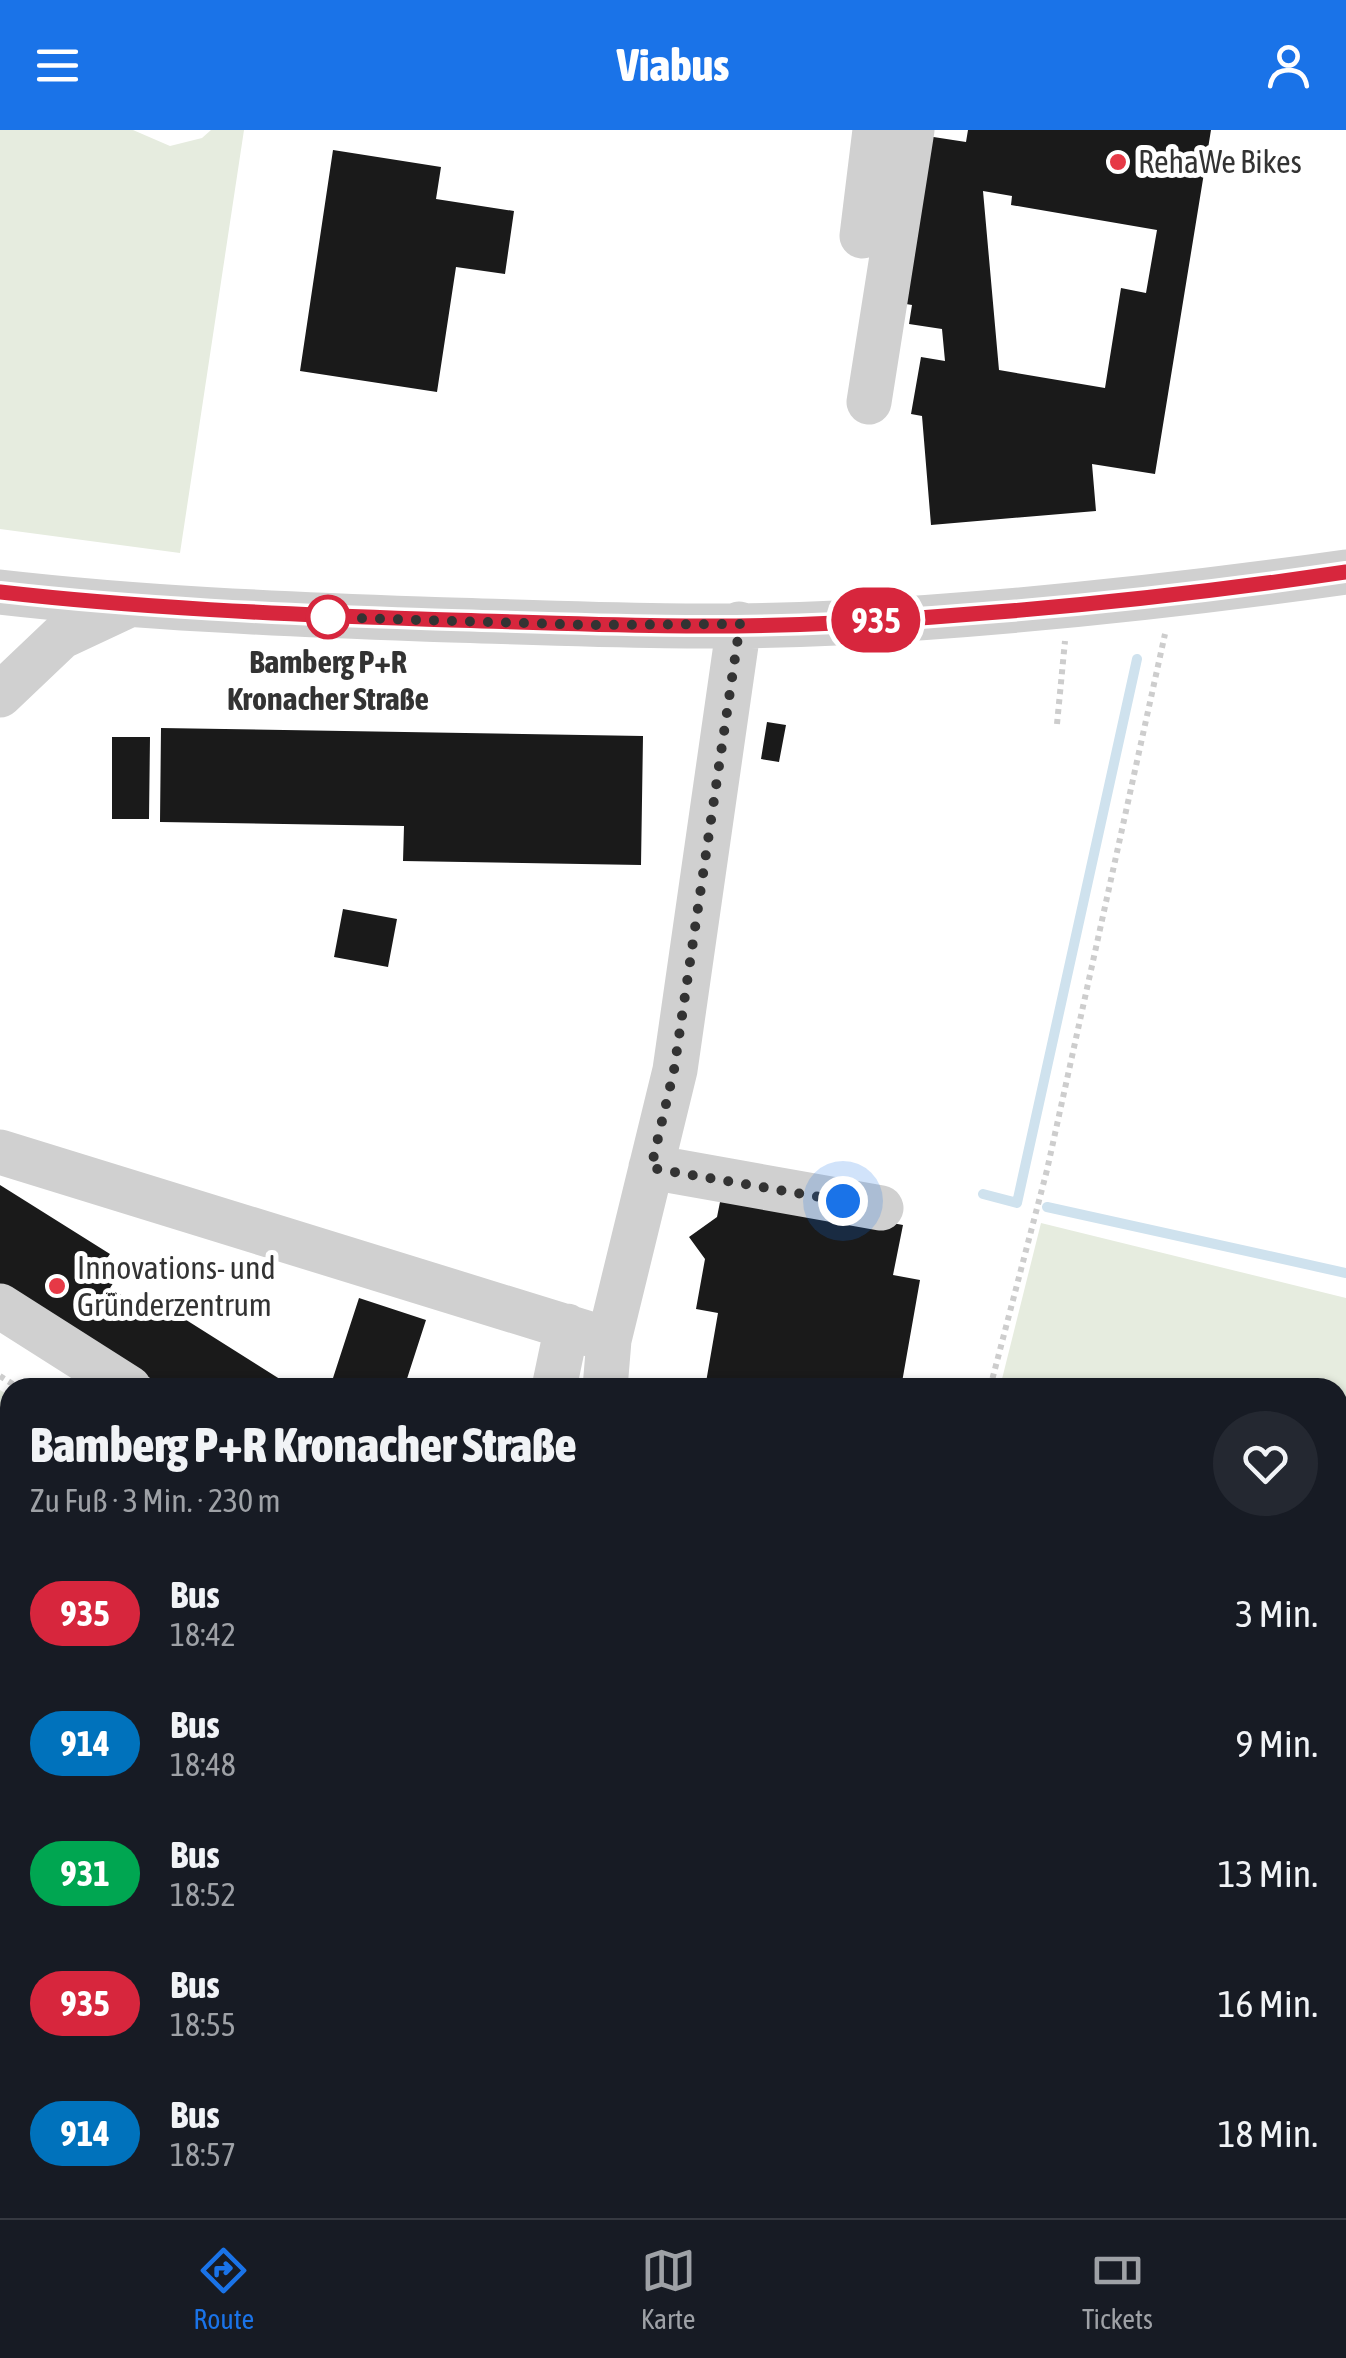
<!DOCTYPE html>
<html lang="de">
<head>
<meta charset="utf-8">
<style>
  :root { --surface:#171b24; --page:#242831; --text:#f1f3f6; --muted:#9ea1a6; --line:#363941; --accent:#1a73e8 }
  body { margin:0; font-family:"Asap Condensed",sans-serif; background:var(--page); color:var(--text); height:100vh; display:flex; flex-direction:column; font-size:38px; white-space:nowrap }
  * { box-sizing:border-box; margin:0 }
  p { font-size:32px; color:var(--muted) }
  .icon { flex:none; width:55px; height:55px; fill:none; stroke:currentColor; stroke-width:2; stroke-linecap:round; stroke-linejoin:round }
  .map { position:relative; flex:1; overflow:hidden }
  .side { position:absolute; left:0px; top:1248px; width:1348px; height:842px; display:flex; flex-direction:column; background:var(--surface); border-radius:30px 30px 0 0; box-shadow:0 2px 8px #0004 }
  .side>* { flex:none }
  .badge { padding:0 20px; border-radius:32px; font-size:35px; line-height:65px }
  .you { position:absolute; width:50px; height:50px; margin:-25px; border:8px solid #fff; border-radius:50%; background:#1a73e8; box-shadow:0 0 0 15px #1a73e833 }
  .map>.badge { position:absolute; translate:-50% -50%; box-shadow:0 0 0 5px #fff }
  .round { display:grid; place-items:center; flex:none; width:105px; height:105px; border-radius:52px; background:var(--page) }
  .head { display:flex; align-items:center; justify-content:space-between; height:170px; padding:0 30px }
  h1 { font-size:48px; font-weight:800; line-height:75px }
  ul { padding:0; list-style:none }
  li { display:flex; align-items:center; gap:30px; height:130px; padding:0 30px }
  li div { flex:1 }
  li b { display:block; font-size:38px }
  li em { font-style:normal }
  li .badge { min-width:110px; font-weight:700; text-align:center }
  header { display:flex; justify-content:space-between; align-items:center; height:130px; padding:0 30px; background:var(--accent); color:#fff; font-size:45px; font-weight:800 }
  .tabs { display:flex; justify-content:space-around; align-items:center; height:140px; border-top:2px solid var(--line); background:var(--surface); font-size:28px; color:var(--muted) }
  .tabs a { display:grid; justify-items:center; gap:5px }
  .tabs .on { color:var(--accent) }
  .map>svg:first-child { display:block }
  .green { fill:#e6ecdf }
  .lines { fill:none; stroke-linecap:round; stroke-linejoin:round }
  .stream { stroke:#cfe2ee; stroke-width:10 }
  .building { fill:#1a1a1a; fill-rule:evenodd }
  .path { stroke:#cdcdcd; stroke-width:6; stroke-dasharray:5 5; stroke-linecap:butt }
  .minor { stroke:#d0d0d0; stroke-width:45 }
  .line-casing { stroke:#fff; stroke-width:22 }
  .line { stroke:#d7263d; stroke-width:15 }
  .walk { stroke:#333; stroke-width:10; stroke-dasharray:0 18 }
  .poi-dot { fill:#e63946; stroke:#fff; stroke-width:4 }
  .stop-dot { fill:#fff; stroke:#d7263d; stroke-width:5 }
  .labels { text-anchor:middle; stroke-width:10; stroke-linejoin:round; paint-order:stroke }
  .poi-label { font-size:32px; fill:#333; stroke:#fff; text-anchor:start }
  .stop-label { font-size:32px; font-weight:bold; fill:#333; stroke:#fff }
</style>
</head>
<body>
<header><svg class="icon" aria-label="menu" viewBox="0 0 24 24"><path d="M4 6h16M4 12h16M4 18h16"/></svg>Viabus<svg class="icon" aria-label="person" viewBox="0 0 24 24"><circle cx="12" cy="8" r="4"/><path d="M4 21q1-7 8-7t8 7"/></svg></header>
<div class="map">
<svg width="1346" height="2088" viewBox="0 0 1346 2088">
  <rect width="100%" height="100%" fill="#fff"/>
  <path class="green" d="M0,0H133L170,16L202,8L211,0H244L180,423L0,399Z
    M1041,1093L1346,1168V1599L1338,1650V1258L1000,1257Z
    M0,1260L10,1266V1463L0,1457Z"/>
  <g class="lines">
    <path class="stream" d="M983,1064L1017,1073L1137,529
      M1047,1077L1346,1143
      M0,1489L10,1496
      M917,2080L929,2088"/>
  </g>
  <path class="building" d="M968,0H1211L1155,344L1092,334L1096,381L931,395L922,286L911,284L921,227L945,231L942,199L909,194L912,175L900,173L927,6L966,12ZM983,61L1012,66L1011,75L1157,100L1146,163L1121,158L1105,258L999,240Z
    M333,20L441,37L436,69L514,81L505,144L456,137L437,262L300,241Z
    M767,592L786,595L779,632L761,629Z
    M161,598L643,606L641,735L403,731L404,696L160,692Z
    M112,607H150L149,689H112Z
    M343,779L397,789L388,837L334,827Z
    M0,1055L110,1124L101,1137L117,1147L110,1158L138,1175L145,1164L294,1258H166L0,1154Z
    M722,1062L903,1095L893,1145L920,1150L901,1258H705L718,1183L696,1179L705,1129L689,1107L717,1087Z
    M359,1168L426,1190L404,1258H350L333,1248Z
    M312,2080H695L707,2088H324Z"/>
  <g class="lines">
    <path class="path" d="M1057,594L1065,511
      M0,1246L19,1258
      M990,1258L1047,1040L1165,504
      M1338,1805L1346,1808
      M971,2080L984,2088"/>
    <path class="minor" d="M862,106L875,0
      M869,272L912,0
      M0,462C140,478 280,484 421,489C559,493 698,500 836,493C1007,484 1176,466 1346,442
      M0,565L61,507L125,477
      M0,1022L609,1210
      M651,1037L881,1078
      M0,1176L129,1258
      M554,1258L567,1196
      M605,1258L609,1210L675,940L739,494
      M86,2080L89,2088"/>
  </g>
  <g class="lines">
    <g class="line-casing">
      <path id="line" d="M0,462C140,478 280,484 421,489C559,493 698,500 836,493C1007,484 1177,467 1346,442"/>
    </g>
    <use href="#line" class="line"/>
    <path class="walk" d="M328,487H318L590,495L740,494L674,940L651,1038L843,1071"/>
  </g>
  <g class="poi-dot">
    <circle cx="1118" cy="32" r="10"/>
    <circle cx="57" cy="1156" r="10"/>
  </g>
  <circle class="stop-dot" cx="328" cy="487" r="20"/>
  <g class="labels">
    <g class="poi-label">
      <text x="1138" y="43">RehaWe Bikes</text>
      <text x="77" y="1149">Innovations- und<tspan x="77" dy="37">Gründerzentrum</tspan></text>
    </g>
    <g class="stop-label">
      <text x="328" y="543">Bamberg P+R<tspan x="328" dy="37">Kronacher Straße</tspan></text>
    </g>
  </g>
</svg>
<div class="you" style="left:843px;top:1071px"></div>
<b class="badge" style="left:876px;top:490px;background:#d7263d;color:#fff">935</b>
<section class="side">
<div class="head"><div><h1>Bamberg P+R Kronacher Straße</h1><p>Zu Fuß · 3 Min. · 230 m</p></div><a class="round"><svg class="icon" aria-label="heart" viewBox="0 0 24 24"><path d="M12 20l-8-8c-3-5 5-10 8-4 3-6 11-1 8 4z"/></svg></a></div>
<ul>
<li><span class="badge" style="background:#d7263d;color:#fff">935</span><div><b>Bus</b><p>18:42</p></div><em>3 Min.</em></li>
<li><span class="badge" style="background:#0072bc;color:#fff">914</span><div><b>Bus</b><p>18:48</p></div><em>9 Min.</em></li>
<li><span class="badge" style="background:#00a651;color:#fff">931</span><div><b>Bus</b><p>18:52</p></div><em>13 Min.</em></li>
<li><span class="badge" style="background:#d7263d;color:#fff">935</span><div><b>Bus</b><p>18:55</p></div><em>16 Min.</em></li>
<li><span class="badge" style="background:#0072bc;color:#fff">914</span><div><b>Bus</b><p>18:57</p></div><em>18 Min.</em></li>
</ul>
</section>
</div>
<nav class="tabs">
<a class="on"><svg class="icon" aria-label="directions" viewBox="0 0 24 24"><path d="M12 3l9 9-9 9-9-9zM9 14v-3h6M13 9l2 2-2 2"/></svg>Route</a>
<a><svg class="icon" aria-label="map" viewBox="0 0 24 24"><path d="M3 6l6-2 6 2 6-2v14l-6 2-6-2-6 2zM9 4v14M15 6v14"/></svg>Karte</a>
<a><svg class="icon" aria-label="tickets" viewBox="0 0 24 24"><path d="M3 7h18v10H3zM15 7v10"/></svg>Tickets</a>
</nav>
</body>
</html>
